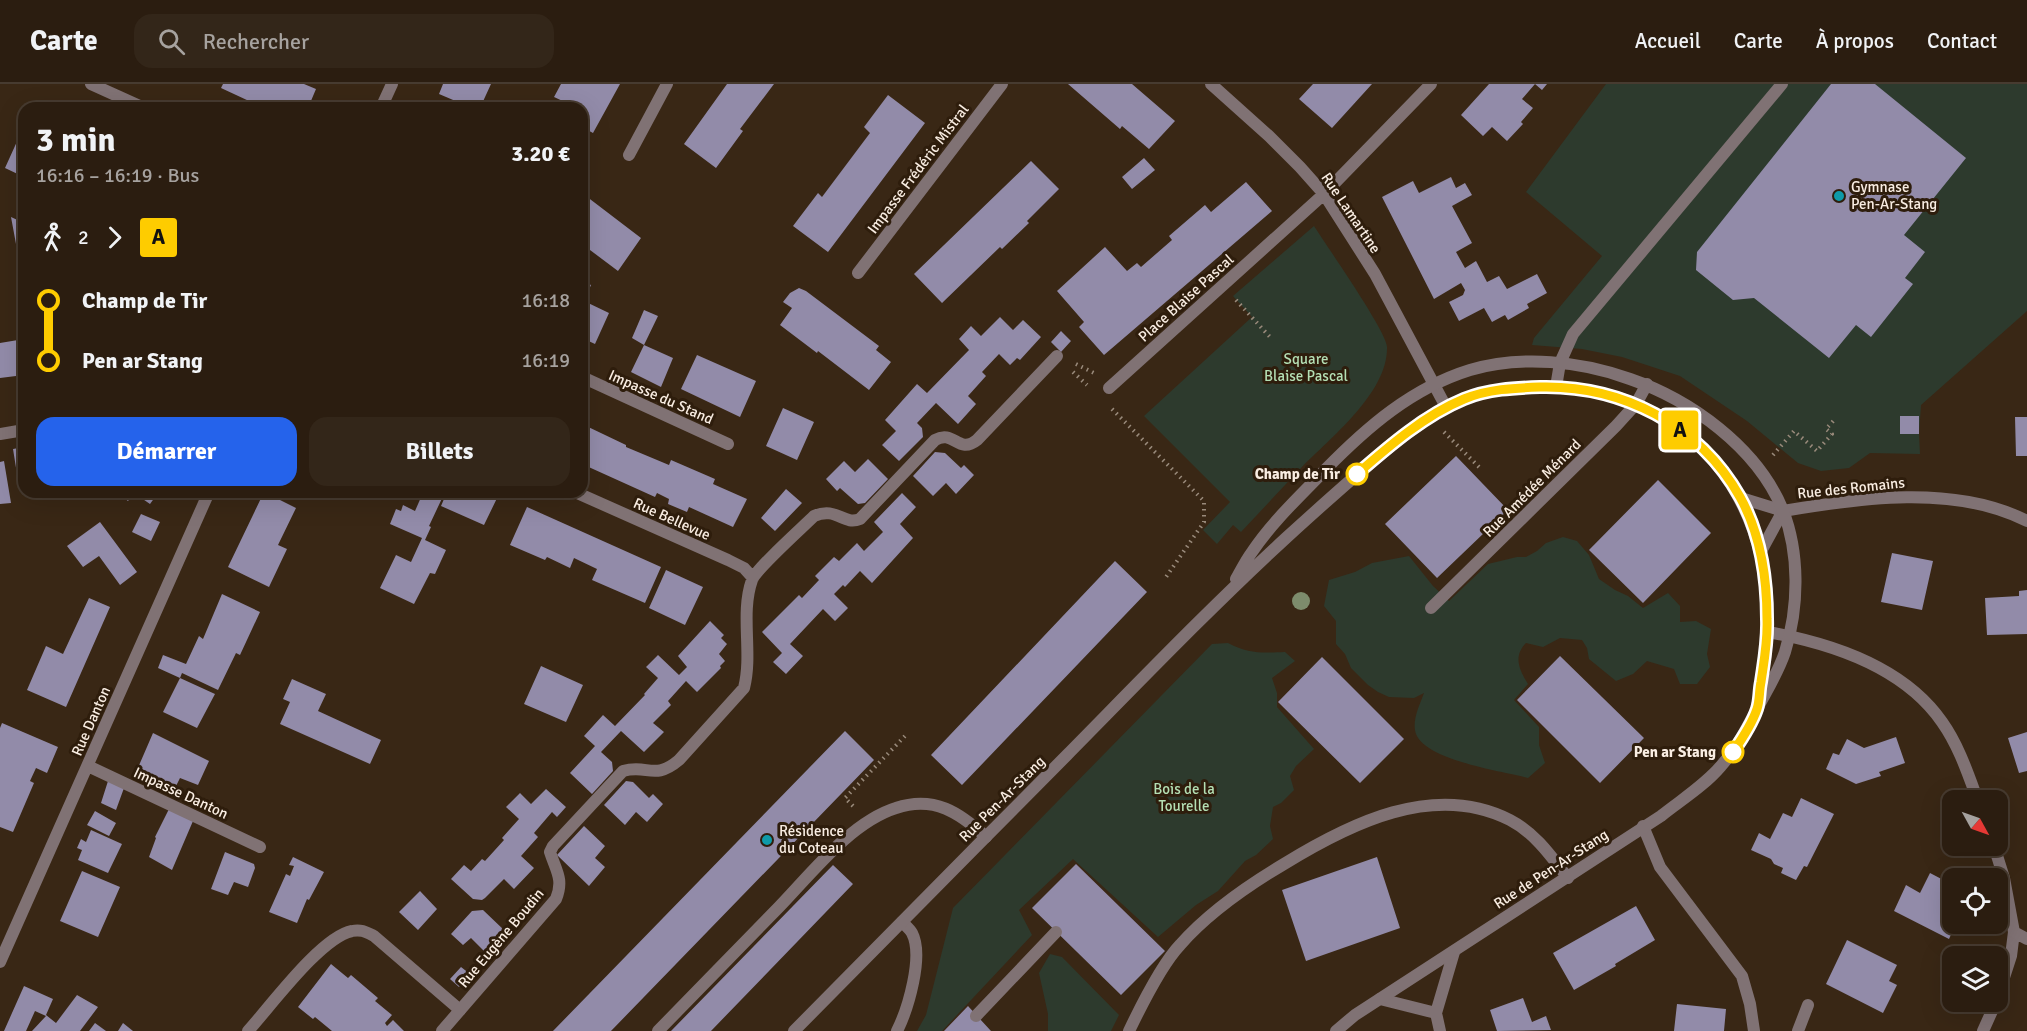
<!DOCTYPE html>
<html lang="fr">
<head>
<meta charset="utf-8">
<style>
  :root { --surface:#2b1d10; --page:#332619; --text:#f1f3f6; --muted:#a6a29f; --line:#473b30; --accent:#2563eb }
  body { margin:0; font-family:Signika,sans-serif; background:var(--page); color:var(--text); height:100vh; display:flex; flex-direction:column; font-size:22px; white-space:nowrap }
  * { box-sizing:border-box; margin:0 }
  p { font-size:20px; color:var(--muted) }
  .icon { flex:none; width:33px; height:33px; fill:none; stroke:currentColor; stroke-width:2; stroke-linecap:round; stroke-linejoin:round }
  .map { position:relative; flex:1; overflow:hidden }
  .sheet { position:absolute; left:18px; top:18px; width:570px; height:396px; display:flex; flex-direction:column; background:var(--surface); border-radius:18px; box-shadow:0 6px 24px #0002,0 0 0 2px var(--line) }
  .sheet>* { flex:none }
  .badge { padding:0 12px; border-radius:4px; font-size:21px; line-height:39px }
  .needle { width:39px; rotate:130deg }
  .tools { position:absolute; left:1942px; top:706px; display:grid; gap:12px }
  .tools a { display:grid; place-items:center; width:66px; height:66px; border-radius:12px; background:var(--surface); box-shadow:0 6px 24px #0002,0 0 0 2px var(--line); font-size:30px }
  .map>.badge { position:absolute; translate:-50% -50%; box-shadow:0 0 0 3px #fff }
  .legs { display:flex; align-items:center; gap:9px; height:66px; padding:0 18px; font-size:20px }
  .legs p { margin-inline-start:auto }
  .head { display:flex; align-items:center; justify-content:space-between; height:102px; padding:0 18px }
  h1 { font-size:33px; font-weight:800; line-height:45px }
  .action { display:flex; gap:12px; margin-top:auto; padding:12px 18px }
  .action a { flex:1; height:69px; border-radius:18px; background:var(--accent); color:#fff; font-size:24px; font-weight:800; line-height:69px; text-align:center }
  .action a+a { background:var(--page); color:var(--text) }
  ul { padding:0 18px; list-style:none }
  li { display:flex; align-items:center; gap:21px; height:60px; font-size:22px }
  li i { display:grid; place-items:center; width:9px; height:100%; margin:0 8px; background:currentColor }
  li i::after { content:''; width:15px; height:15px; margin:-8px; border:4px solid; border-radius:50%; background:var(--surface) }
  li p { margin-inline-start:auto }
  li:first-child i { background:linear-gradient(#0000 50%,currentColor 0) }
  li:last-child i { background:linear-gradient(currentColor 50%,#0000 0) }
  header { display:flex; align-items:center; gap:36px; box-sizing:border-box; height:84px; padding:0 30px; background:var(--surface); border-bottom:2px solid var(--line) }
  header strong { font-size:28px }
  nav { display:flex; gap:33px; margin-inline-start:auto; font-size:21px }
  .search { width:420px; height:54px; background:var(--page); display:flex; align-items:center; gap:15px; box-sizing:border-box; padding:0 21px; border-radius:18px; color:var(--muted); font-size:22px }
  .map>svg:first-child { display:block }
  .green { fill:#2d3a2d }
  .building { fill:#928ba9 }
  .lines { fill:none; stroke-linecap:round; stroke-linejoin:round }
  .path { stroke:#998a7b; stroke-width:4; stroke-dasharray:1.5 4.5; stroke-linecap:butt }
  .service { stroke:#807274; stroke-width:12 }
  .minor { stroke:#807274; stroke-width:12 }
  .tertiary { stroke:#807274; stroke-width:12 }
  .tree { fill:#7d8c6c }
  .line-1-casing { stroke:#fff; stroke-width:14 }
  .line-1 { stroke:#fecc00; stroke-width:9 }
  .culture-dot { fill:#0f9aa8; stroke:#2e1d0c; stroke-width:2 }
  .stop-1-dot { fill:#fff; stroke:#fecc00; stroke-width:3 }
  .labels { text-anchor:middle; stroke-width:6; stroke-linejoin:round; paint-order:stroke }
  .street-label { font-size:15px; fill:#f9ede2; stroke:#2e1d0c }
  .poi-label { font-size:15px; fill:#f9ede2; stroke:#2e1d0c; text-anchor:start }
  .park-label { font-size:15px; fill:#b4dfb4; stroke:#2e1d0c }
  .stop-label { font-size:15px; font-weight:bold; fill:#f9ede2; stroke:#2e1d0c; text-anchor:end }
</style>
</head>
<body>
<header>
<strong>Carte</strong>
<div class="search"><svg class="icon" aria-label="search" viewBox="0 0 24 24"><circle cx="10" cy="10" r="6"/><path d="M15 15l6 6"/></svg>Rechercher</div>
<nav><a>Accueil</a><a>Carte</a><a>À propos</a><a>Contact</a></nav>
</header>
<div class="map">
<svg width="2027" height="947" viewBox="0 0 2027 947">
  <rect width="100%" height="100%" fill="#392715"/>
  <path class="green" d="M1606,0H2027V227L1921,321L1919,350L1920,370L1870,369L1849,384L1821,387L1798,379L1747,337L1680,292L1622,273L1582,265L1532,261L1534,254L1602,172L1526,108Z
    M1314,142C1326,161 1387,248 1387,263C1388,309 1330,354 1301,384C1281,405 1261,427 1241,448L1233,441L1217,460L1203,446L1230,418L1144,332L1252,233L1233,212Z
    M1563,453L1577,457L1589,471L1599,495L1615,506L1628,512L1643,524L1668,509L1680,522V538L1696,537L1711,545L1707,570L1710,583L1697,600H1680L1674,585L1647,577L1633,590L1616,597L1589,575L1587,564L1582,556L1560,554L1543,563L1526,559C1513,572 1519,586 1528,600L1514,616L1539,643V661L1545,679L1528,694C1503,687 1419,676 1415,646C1413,634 1420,620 1424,609L1414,614L1389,613L1378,608L1368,601L1351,584L1345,570L1336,560V537L1324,522L1329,496L1355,488L1372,479L1409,472L1433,502L1449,517L1488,480L1517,473H1526L1537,467L1546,459Z
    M1228,559C1249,570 1262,569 1285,568L1295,577L1272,594L1277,609V623L1314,665L1296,682L1290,692L1294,706L1281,719L1273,723L1270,742L1273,755L1256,771L1245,777L1218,807L1196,821L1158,853L1073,775L1019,826L1032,851L942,947H917L926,931L953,824L1212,560Z
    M1050,870L1062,873L1119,931L1111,947H1048V930L1039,889Z"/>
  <path class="building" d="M223,0H304L316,5L308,24H264L221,4Z
    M443,0H491L480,24H472L439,10Z
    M561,0H620L593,49L582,43V24H565L567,19L554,13Z
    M727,0H774L740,45L743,47L716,84L684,60Z
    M1068,0H1132L1175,37L1149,65L1122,42L1120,45Z
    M1313,0H1372L1332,44L1299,15Z
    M1489,0H1547L1542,6L1535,0L1522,15L1533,24L1521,38L1523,40L1507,57L1492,43L1483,52L1461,31Z
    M1831,0H1875L1966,74L1904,151L1925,168L1905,194L1913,200L1871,253L1856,241L1829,274L1754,214L1733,216L1696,186L1697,168Z
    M888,11L925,39L828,168L793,142L818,109L822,113L870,49L864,43Z
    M24,42V93L5,84Z
    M1144,74L1155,86L1132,105L1122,93Z
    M1031,77L1059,105L1027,137L1029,139L1002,165L1000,163L942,219L914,190Z
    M1451,93L1456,104L1465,99L1472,111L1452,122L1472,159L1456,168L1465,184L1476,177L1487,198L1499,192L1507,205L1537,190L1547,209L1527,220L1529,224L1508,236L1505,231L1492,238L1484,224L1459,237L1449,218L1463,211L1465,206L1461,199L1434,215L1382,113L1413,97L1419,109Z
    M1246,98L1272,127L1104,271L1079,243L1084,238L1057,207L1105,163L1127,187L1137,179L1141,183L1172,156L1169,152L1205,121L1211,128Z
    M582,109L641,154L618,187L582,160Z
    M11,133L24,139V187H21Z
    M582,197L591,201L584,217L609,229L595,260L582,254Z
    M799,204L806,207L879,262L876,266L891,278L869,306L818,267L817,269L780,241L792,224L783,218L790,209Z
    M644,226L658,232L644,261L673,274L661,303L631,288L644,261L632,254Z
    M1000,233L1013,246L1023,236L1041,253L1020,276L1017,274L1010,281L999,270L982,288L986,292L968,312L976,320L958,340L936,319L917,339L922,344L923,353L899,377L882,361L896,347L885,336L917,300L927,309L969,266L959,255L971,242L981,252Z
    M1061,247L1071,257L1061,268L1051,258Z
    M24,255V291L0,294V259Z
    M697,271L756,297L740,333L681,305Z
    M783,324L814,338L797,376L766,362Z
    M1900,332H1919V350H1900Z
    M2015,333H2027V372H2016Z
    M582,340L626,361V363L669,381L671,376L715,395L713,400L747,415L733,443L689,423L687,428L668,420L669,415L657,409L655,413L582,380Z
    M24,363V389L17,390L13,365Z
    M935,368L945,369L961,384L964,381L974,391L956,410L946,399L933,412L913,392Z
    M1456,372L1508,426L1437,494L1385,440Z
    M868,375L888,395L865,419L858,420L840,404L837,407L826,395L844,377L855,388Z
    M4,377L11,419L0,420V378Z
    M1658,396L1711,449L1643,519L1589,466Z
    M786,405L802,419L775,447L761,434Z
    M121,408H157L158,409L150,420L134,409L128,417L119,410Z
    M264,408L296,424L278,461L287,465L269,503L228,483Z
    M416,408H445L429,442L431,443L425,456L446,466L435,490L430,489L414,520L380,504L396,471L411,478L422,454L390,440L396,425L401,427L403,421L415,427L422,411Z
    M447,408H500L484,441L441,422Z
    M902,409L916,423L900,440L913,454L872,499L860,487L845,503L843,501L834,510L848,524L835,537L823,525L790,560L803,572L786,590L773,578L782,569L762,548L799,511L802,514L819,496L815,492L834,473L839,477L857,459L864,467L883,448L874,438Z
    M527,423L661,483L645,519L592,496L597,485L574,474L570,484L547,473L545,476L510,461Z
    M141,430L160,438L151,457L132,448Z
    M100,438L137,488L120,501L99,472L83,483L67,462Z
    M1892,469L1933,477L1922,526L1881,518Z
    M1115,477L1147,508L962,701L931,671Z
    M666,486L703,503L685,541L649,524Z
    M2027,506V550L1987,551L1985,514L2019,512V507Z
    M222,510L260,528L240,571L236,569L218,606L182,589L180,594L158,584L163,571L186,580L199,552L203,555Z
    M89,514L110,523L66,623L27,606L46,562L63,570Z
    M710,537L724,551L721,554L727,560L719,570L725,577L720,582L721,584L697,608L686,597L668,617L671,621L653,639L664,648L644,668L621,647L601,668L612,678L613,687L592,710L570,689L595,662L584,652L603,631L615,642L645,611L644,610L658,594L646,583L658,571L679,591L687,583L678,572Z
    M1560,572L1644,654L1600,699L1517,616Z
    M1322,573L1404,655L1360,699L1278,618Z
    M541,582L583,601L566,638L524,620Z
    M180,594L215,610L197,644L163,628Z
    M292,595L326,610L318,627L381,656L370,680L280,640L290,618L283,615Z
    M2,639L58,663L47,689L36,684L30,697L34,699L13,748L0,743V644Z
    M845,647L874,676L611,947H553Z
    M2027,648V687L2019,689L2008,654Z
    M153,649L209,677L198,701L180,694L175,704L137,686Z
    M1896,653L1905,679L1879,688L1881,692L1856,700L1826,685L1833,669L1839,671L1847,655L1864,664Z
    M108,697L124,704L116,726L101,719Z
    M626,697L633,698L649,714L653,710L663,720L647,738L636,728L625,741L604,721Z
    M546,705L566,723L557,733L552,728L534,749L538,753L521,772L534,784L514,805L504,795L485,814L482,816L473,815L451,795L464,781L471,787L482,775L485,777L504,756L502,754L519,735L506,723L520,709L531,720Z
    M1801,714L1834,730L1807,783L1804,782L1796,796L1781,789L1783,784L1774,780L1771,775L1751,766L1759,749L1770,755L1783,729L1792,733Z
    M169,725L193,737L172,786L149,773L156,754L155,753Z
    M95,727L116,739L109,752L87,741Z
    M584,742L605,762L595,774L605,783L589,802L557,771Z
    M91,746L122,760L108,789L78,776L82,766L77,764L81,755L86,758Z
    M225,768L254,780L255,784L248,803L234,798L228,811L211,805Z
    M293,773L324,788L309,816L307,815L297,839L269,828L286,790L290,792L294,782L289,781Z
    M1377,773L1400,844L1306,877L1282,806Z
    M1076,780L1165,867L1121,911L1032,824Z
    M833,781L853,800L711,947H671Z
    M82,787L120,803L98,853L60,837Z
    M1930,789L1953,801V805L1945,821L1953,825V840H1956L1949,855L1894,827L1906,801L1920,809Z
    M420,807L437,825L418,846L399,828Z
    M1636,822L1655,856L1615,880L1616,882L1574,906L1553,869Z
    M483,826L505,847L485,868L471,854L463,861L451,850L472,827Z
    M1847,856L1897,881L1889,897L1897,901L1883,929L1826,900Z
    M331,880L348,894L351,891L378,914L375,917L392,931L385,939L387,942L393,936L404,947H332L315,933L313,935L298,923Z
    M461,883L470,890L459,903L450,895Z
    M24,902L53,915L46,931L56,939L77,911L98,923L80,947H32L46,932L35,927L26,947H4Z
    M1523,914L1532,938L1546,932L1551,946L1497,947L1490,926Z
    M1677,920L1726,925L1724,947H1674Z
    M968,922L991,947H944Z
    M95,939L106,947H89Z
    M123,939L133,947H118Z"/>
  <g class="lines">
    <path class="path" d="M1236,216L1270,253
      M1076,280L1094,289
      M1073,288L1087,301
      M1112,325L1204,417V438L1164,496
      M1444,348L1482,386
      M1773,371L1794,347L1817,367L1832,350L1826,345L1836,334
      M853,722L845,714L905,652"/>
    <path class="service" d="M1556,303L1560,279L1573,250L1782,0
      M1741,414L1783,427L1760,469
      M976,932L1056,848
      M248,947C270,923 321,853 352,847C361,845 366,848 374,852L460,926
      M658,947C698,906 739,864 779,823C811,790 851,738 896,724C934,711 960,729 986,753
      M897,947C908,925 924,872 912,849C910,845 905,841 902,838
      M1798,947L1808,921"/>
    <path class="minor" d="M91,0L144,24
      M1211,0L1269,52L1300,83L1324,110L1375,190L1446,323
      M381,24L392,0
      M629,71L667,0
      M858,189L1002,0
      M582,293L728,360
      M1109,304L1324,110L1431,0
      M0,350L24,346
      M575,408L728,476L744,484L753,494
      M1783,427C1860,414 1955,400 2027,437
      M1431,524L1616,342L1636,320L1647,300
      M1768,548C1830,559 1904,583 1942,638C1959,662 1968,690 1978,717
      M88,682L260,763
      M1643,742L1660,783L1742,892L1750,920L1754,947
      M1994,762L2004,794L2014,848L2027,855
      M0,878L209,408
      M1998,912L2011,872L2014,848
      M1380,915L1436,929
      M442,947L556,815C564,795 556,787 550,768L553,762L623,687C648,680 654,697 679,676L744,604C753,569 740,530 752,496C756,485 803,443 814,432C837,422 843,442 860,435L935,356C954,345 958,371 977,356L1057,272
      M1129,947C1141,922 1161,881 1180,861C1209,828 1247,802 1284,780C1349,740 1434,697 1510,736C1535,749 1551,772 1568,794
      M1440,947L1436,929L1454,868
      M1983,947L1996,918"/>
    <path class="tertiary" d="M1236,495C1241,486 1246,476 1252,468C1272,438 1300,412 1325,386C1367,343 1412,304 1470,286C1521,271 1581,277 1630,295C1691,316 1756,363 1782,424C1800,468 1799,523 1785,568C1778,589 1767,606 1757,625C1746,645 1737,664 1721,682C1704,702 1681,716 1661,732L1355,931L1336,947
      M794,947C885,854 976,763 1067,671C1139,598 1210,524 1286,454C1320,423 1354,392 1390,363C1413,345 1437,326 1464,315C1486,306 1511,304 1536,303C1591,303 1635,312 1680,346C1745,394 1772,473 1767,552C1766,576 1761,600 1757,624"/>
  </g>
  <circle class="tree" cx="1301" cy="517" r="9"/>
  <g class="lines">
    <g class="line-1-casing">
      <path id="line-1" d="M1357,390C1389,362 1425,331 1464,315C1488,305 1514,304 1540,303C1621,301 1699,340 1740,413C1760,449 1767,494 1767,535C1768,557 1764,577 1761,598C1759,607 1760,616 1757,625C1752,640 1742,655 1733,668"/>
    </g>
    <use href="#line-1" class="line-1"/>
  </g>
  <g class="culture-dot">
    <circle cx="1839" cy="112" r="6"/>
    <circle cx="767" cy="756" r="6"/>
  </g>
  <g class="stop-1-dot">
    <circle cx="1357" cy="390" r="10"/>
    <circle cx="1733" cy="668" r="10"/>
  </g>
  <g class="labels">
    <g class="street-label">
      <text transform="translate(918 85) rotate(-53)" y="5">Impasse Frédéric Mistral</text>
      <text transform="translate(1351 129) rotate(56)" y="5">Rue Lamartine</text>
      <text transform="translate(1186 214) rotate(-42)" y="5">Place Blaise Pascal</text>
      <text transform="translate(661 313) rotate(24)" y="5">Impasse du Stand</text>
      <text transform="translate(1532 404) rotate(-45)" y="5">Rue Amédée Ménard</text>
      <text transform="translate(1851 404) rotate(-6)" y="5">Rue des Romains</text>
      <text transform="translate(672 435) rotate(24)" y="5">Rue Bellevue</text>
      <text transform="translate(91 637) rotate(-66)" y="5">Rue Danton</text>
      <text transform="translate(181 709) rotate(25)" y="5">Impasse Danton</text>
      <text transform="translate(1002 715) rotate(-45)" y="5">Rue Pen-Ar-Stang</text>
      <text transform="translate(1551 785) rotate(-33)" y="5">Rue de Pen-Ar-Stang</text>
      <text transform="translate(501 854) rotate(-50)" y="5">Rue Eugène Boudin</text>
    </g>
    <g class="poi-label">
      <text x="1851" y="108">Gymnase<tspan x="1851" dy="17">Pen-Ar-Stang</tspan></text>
      <text x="779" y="752">Résidence<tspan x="779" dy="17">du Coteau</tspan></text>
    </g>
    <g class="park-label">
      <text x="1306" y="280">Square<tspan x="1306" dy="17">Blaise Pascal</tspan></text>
      <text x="1184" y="710">Bois de la<tspan x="1184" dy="17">Tourelle</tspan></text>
    </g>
    <g class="stop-label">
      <text x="1340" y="395">Champ de Tir</text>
      <text x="1716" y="673">Pen ar Stang</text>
    </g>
  </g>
</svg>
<div class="tools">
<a><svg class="needle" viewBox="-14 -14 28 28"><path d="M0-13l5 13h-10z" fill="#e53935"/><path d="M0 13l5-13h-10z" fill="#a6a29f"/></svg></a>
<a><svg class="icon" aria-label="locate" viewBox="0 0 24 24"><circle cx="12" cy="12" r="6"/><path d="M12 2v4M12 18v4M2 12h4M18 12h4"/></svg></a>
<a><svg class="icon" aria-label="layers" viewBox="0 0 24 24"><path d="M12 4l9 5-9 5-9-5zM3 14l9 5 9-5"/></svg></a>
</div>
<b class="badge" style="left:1680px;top:346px;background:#fecc00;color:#111">A</b>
<section class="sheet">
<div class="head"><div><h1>3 min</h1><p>16:16 – 16:19 · Bus</p></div><b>3.20 €</b></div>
<div class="legs"><svg class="icon" aria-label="walk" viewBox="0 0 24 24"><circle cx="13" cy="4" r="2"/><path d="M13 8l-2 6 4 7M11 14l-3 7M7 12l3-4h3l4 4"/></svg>2<svg class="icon" aria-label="forward" viewBox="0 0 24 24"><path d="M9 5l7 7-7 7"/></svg><b class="badge" style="background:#fecc00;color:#111">A</b></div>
<ul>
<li><i style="color:#fecc00"></i><b>Champ de Tir</b><p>16:18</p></li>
<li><i style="color:#fecc00"></i><b>Pen ar Stang</b><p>16:19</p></li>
</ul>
<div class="action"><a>Démarrer</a><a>Billets</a></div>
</section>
</div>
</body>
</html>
